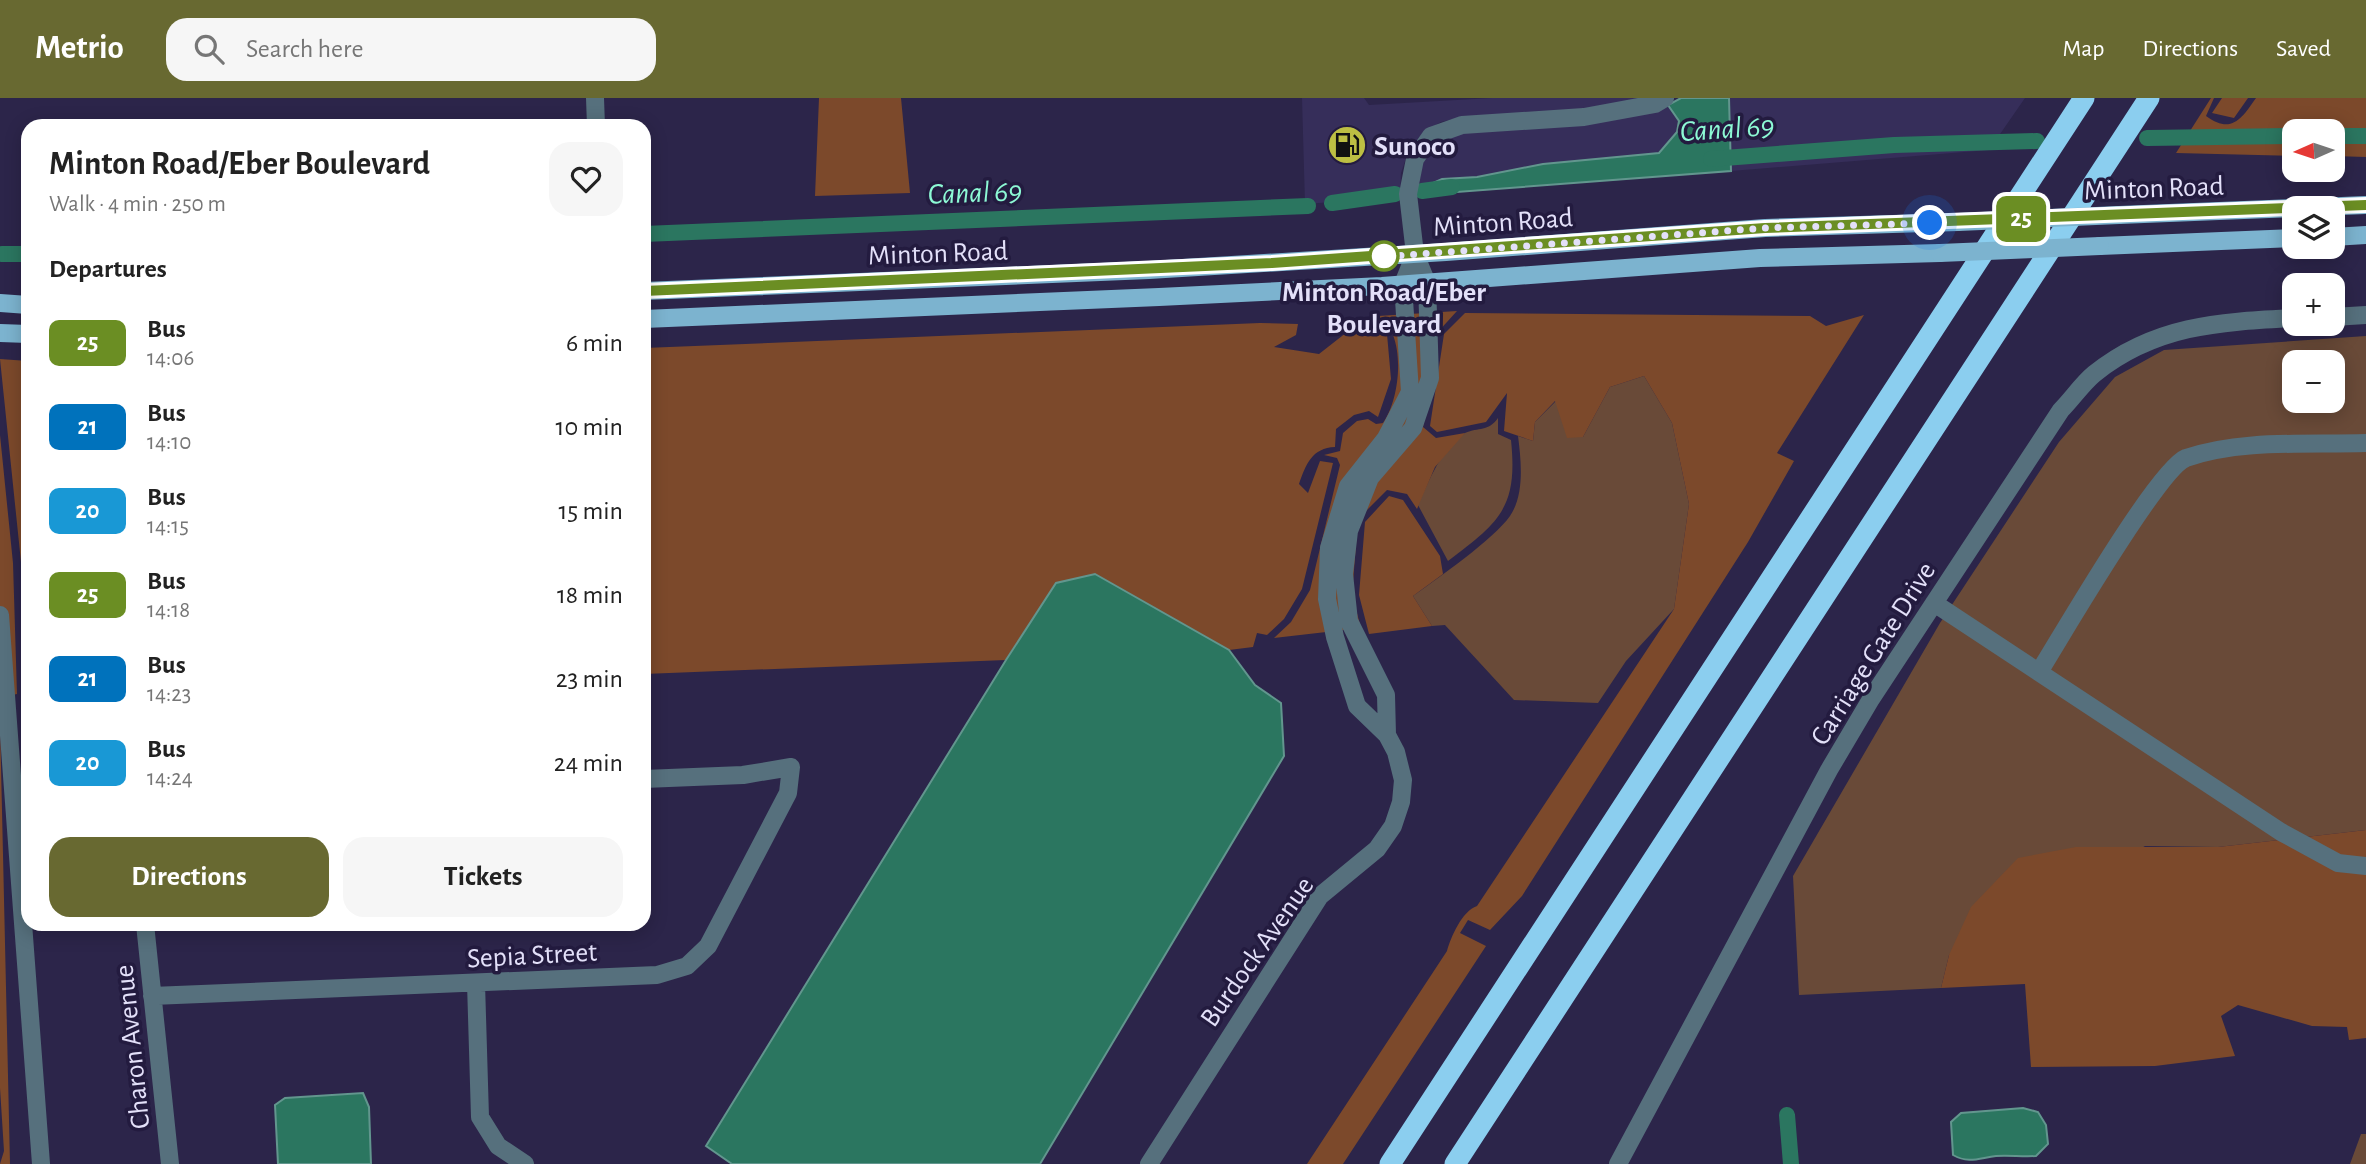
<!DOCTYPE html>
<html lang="en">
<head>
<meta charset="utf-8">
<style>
  :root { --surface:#fff; --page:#f6f6f6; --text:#222; --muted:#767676; --accent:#686931 }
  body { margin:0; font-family:"Alegreya Sans",sans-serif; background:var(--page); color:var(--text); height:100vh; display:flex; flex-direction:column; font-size:26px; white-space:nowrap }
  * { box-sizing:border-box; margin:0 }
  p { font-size:23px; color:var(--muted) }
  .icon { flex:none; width:38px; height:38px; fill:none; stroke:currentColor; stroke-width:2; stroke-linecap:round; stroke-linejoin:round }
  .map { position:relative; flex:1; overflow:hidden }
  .side { position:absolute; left:21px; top:21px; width:630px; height:812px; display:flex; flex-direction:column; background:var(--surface); border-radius:21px; box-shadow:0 4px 18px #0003 }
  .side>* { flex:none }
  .badge { padding:0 14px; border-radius:10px; font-size:24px; line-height:46px }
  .needle { width:46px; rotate:267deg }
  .tools { position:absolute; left:2282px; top:21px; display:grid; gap:14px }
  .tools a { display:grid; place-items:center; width:63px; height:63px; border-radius:14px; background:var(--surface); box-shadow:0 4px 18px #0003; font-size:35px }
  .you { position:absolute; width:35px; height:35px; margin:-18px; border:5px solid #fff; border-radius:50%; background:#1a73e8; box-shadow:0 0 0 10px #1a73e833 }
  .map>.badge { position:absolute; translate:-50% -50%; box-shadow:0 0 0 4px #fff }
  h2 { padding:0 28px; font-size:26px; line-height:63px }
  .round { display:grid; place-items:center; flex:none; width:74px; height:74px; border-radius:21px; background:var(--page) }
  .head { display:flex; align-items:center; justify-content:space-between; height:119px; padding:0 28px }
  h1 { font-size:33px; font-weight:700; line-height:52px }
  .cta { display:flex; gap:14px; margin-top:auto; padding:14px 28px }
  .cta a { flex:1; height:80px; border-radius:21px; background:var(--accent); color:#fff; font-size:28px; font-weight:700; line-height:80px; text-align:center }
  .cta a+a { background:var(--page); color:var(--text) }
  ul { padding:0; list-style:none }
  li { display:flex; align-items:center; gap:21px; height:84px; padding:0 28px }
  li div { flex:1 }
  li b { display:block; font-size:26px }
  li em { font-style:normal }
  li .badge { min-width:77px; font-weight:700; text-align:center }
  header { display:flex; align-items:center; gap:42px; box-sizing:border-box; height:98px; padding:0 35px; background:var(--accent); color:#fff }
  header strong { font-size:33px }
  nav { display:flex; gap:38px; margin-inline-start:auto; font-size:24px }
  .search { width:490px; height:63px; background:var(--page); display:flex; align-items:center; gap:18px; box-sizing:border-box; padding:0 24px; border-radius:21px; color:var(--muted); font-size:26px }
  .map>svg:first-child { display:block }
  .built { fill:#362e5a }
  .green { fill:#694a38; fill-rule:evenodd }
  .forest { fill:#7c492b }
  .water { fill:#2b7660; stroke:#62968e; stroke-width:2 }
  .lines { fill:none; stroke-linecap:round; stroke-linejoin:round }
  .canal { stroke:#2b7660; stroke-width:16 }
  .minor { stroke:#56707d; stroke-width:18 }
  .major { stroke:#7cb3cf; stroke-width:18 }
  .highway { stroke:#8bceef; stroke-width:21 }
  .major-bridge { stroke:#7cb3cf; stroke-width:18 }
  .line-casing { stroke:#fff; stroke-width:16 }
  .line { stroke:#6b8e23; stroke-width:10 }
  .walk { stroke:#e3e0f9; stroke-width:7; stroke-dasharray:0 12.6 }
  .stop-dot { fill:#fff; stroke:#6b8e23; stroke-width:3.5 }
  .labels { text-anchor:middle; stroke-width:7; stroke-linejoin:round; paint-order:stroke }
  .poi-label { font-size:28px; font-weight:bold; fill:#e3e0f9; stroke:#231b3f; text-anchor:start }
  .street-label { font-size:28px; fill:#e3e0f9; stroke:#231b3f }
  .stop-label { font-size:28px; font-weight:bold; fill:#e3e0f9; stroke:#231b3f }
  .water-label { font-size:30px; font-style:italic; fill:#8df9d5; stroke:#231b3f }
</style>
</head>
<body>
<header>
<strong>Metrio</strong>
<div class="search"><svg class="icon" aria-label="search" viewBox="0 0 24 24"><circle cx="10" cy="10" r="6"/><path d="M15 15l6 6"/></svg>Search here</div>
<nav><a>Map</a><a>Directions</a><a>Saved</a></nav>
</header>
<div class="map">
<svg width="2366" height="1066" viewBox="0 0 2366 1066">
  <rect width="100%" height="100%" fill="#2c254a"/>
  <path class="built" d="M1302,0H1364L1369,7L1492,0H1645L1583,12L1462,19L1441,24L1423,34L1407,57L1401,75L1400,99L1305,106Z
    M1729,0H2025L1989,52L1731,73Z
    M1668,7L1679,22L1677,34L1659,55L1543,66L1477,79L1442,81L1431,86V96L1417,97L1423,64L1437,43L1463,34L1615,22Z"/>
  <path class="green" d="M2366,238V732L2218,749L2145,748L1949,857L1941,890L1799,897L1793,778L1940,525L2059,344L2115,279L2164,252ZM2294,264H2333V303H2294Z
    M1644,278L1672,325L1689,406L1674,511L1626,563L1598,605L1514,602L1445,527L1432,528L1413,498C1438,480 1493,442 1510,418C1525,396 1521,362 1518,338L1533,343L1535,324L1556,303L1583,339L1610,289Z
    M1498,320V336L1511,342C1518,409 1500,424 1448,463L1418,407C1427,387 1444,345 1465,335C1479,329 1488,334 1498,320Z
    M2361,1036H2366V1066H2350Z"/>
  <path class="forest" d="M819,0H901L910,95L815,98Z
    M2211,0H2214L2206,18C2232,37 2242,20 2256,0H2366V59L2333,58V33H2294V58L2176,55Z
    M2222,0H2248L2234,20L2212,15Z
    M1457,213L1437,235L1423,329L1436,340L1465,335L1435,369L1417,411L1407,396L1387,392L1358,421L1352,497L1361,530L1274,540L1291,524L1310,492L1340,367L1337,360L1324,357L1340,353L1343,335L1357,323L1368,321L1376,326L1383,325C1401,300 1407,235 1378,218Z
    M1465,215L1810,218L1826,228L1864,217L1777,355L1794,363L1748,444L1522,798L1490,832L1468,822L1460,835L1486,848L1343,1066H1307L1447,853C1451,839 1462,813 1477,808L1674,511L1689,406L1672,325L1644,278L1610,289L1583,339L1567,340L1555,303L1535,324L1533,343L1504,333L1507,295L1486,324L1437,334L1430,328L1444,236Z
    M1365,220L1379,226L1387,236L1391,281L1378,319L1369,313L1354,317L1336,331L1335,349C1312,350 1306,366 1299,386L1308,395L1320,363L1333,365L1302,491L1284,521L1267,537L1257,535L1253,549L1229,552L1197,535L1028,529L1006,562L644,576V250L1260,225L1298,226L1296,237L1274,249L1319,256Z
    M0,261L28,263V603L25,597L21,464Z
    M0,337L13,465L17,596L0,600Z
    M1389,398L1403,402L1440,458L1443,476L1413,498L1432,528L1369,536L1359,497L1365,424Z
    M0,624L10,1066H0L4,1053L0,990Z
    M2366,732V940L2349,942L2347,929L2312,928L2238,907L2221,918L2235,958L2155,968L2031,969L2025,886L1941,890L1949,857L1971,809L2018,760L2076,749H2218Z"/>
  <path class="water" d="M1681,0H1729L1731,73L1431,96V86L1442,81L1477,79L1543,66L1659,55L1677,34L1679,23L1668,7Z
    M1095,476L1229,552L1255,587L1281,605L1284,658L1040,1066H732L706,1048L1006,562L1056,485Z
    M363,995L369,1009L371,1066H278L275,1007L285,1000Z
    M2023,1010L2038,1014L2046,1027L2048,1046L2036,1058C2023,1059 2009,1057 1996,1058C1979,1060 1969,1066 1953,1057L1951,1024L1961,1015Z"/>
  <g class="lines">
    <path class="canal" d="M2333,38H2366
      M2147,40L2294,38
      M1711,61L1894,47L2037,43
      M1422,93L1452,89
      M1332,105L1395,96
      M644,136L1308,108
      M2,156H28
      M1787,1017L1791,1066"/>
    <path class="minor" d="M595,0L596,28
      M2333,219L2366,217
      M1934,505L2281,734L2338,765L2366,768
      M0,517L41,1066
      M2039,574C2061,539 2158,371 2186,360C2241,341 2308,347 2366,345
      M1387,637L1386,597L1349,523L1344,476L1349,433L1370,380L1413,330L1430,280L1427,185L1415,156L1408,96L1415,61L1431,38L1462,27L1584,19L1655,6L1665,0
      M145,826L170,1066
      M476,885L480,1019L498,1048L525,1066
      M152,898L657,877L687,868L708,848L788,695L791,669L743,677L644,681
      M1149,1066L1320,798L1377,751L1393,728L1401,704L1403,682L1396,654L1387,637L1357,608L1335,539L1327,501L1329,450L1348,388L1386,340L1410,294L1403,186L1415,156
      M1618,1066L1829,672L1871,601L2061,312C2072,301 2082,286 2094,276C2155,227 2219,224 2294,220"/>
    <path class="major" d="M2119,117L2366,107
      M2333,139L2366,137
      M2100,148L2294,140
      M644,193L1149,172L1446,154L1765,130L1958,124
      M0,205L28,207
      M644,221L1159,199L1382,188L1760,160L1940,155
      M0,235L28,236"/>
    <path class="highway" d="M1390,1066L2084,0
      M1455,1066L2149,0"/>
    <path class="major-bridge" d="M1958,124L2119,117
      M1940,155L2100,148"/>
  </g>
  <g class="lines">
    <g class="line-casing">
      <path id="line" d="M644,193L1272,165L1765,130L2366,107"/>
    </g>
    <use href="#line" class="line"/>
    <path class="walk" d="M1384,158L1380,159L1765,130L1930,125"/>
  </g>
  <defs>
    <g id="fuel-disc" transform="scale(2.0125)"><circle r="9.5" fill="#bdbf43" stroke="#231b3f"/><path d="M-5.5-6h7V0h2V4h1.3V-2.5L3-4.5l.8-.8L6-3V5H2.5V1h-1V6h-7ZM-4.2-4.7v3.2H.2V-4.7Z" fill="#111"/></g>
  </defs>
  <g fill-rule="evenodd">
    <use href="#fuel-disc" x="1347" y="47"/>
  </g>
  <circle class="stop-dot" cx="1384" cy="158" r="14"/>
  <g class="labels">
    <g class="poi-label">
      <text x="1374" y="57">Sunoco</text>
    </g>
    <g class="street-label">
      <text transform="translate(2154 89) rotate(-2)" y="10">Minton Road</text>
      <text transform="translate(1503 123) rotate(-4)" y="10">Minton Road</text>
      <text transform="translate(938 154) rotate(-2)" y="10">Minton Road</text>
      <text transform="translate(1872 555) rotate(-58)" y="10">Carriage Gate Drive</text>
      <text transform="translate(1256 853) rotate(-55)" y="10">Burdock Avenue</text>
      <text transform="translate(532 856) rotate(-3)" y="10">Sepia Street</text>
      <text transform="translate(131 949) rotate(-96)" y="10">Charon Avenue</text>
    </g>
    <g class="stop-label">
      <text x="1384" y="203">Minton Road/Eber<tspan x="1384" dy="32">Boulevard</tspan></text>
    </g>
    <g class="water-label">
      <text transform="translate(1727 30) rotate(-4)" y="10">Canal 69</text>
      <text transform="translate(975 94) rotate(-2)" y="10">Canal 69</text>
    </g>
  </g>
</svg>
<div class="tools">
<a><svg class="needle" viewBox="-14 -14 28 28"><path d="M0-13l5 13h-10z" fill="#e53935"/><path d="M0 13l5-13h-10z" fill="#767676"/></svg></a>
<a><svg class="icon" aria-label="layers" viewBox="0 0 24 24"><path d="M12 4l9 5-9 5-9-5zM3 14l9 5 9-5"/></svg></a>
<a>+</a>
<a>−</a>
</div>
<div class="you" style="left:1930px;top:125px"></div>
<b class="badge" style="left:2021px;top:121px;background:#6b8e23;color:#fff">25</b>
<section class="side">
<div class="head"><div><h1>Minton Road/Eber Boulevard</h1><p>Walk · 4 min · 250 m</p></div><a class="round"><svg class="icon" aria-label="heart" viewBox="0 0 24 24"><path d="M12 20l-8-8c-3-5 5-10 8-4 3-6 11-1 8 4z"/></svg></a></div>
<h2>Departures</h2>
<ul>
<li><span class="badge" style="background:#6b8e23;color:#fff">25</span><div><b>Bus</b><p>14:06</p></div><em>6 min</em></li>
<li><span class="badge" style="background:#0072bc;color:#fff">21</span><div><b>Bus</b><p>14:10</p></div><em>10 min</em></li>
<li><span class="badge" style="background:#1998d5;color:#fff">20</span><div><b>Bus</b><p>14:15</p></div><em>15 min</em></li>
<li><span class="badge" style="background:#6b8e23;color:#fff">25</span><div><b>Bus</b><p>14:18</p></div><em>18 min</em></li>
<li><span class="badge" style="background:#0072bc;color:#fff">21</span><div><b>Bus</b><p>14:23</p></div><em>23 min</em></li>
<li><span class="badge" style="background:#1998d5;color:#fff">20</span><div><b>Bus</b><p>14:24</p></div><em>24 min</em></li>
</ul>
<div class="cta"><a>Directions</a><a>Tickets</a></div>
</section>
</div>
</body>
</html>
